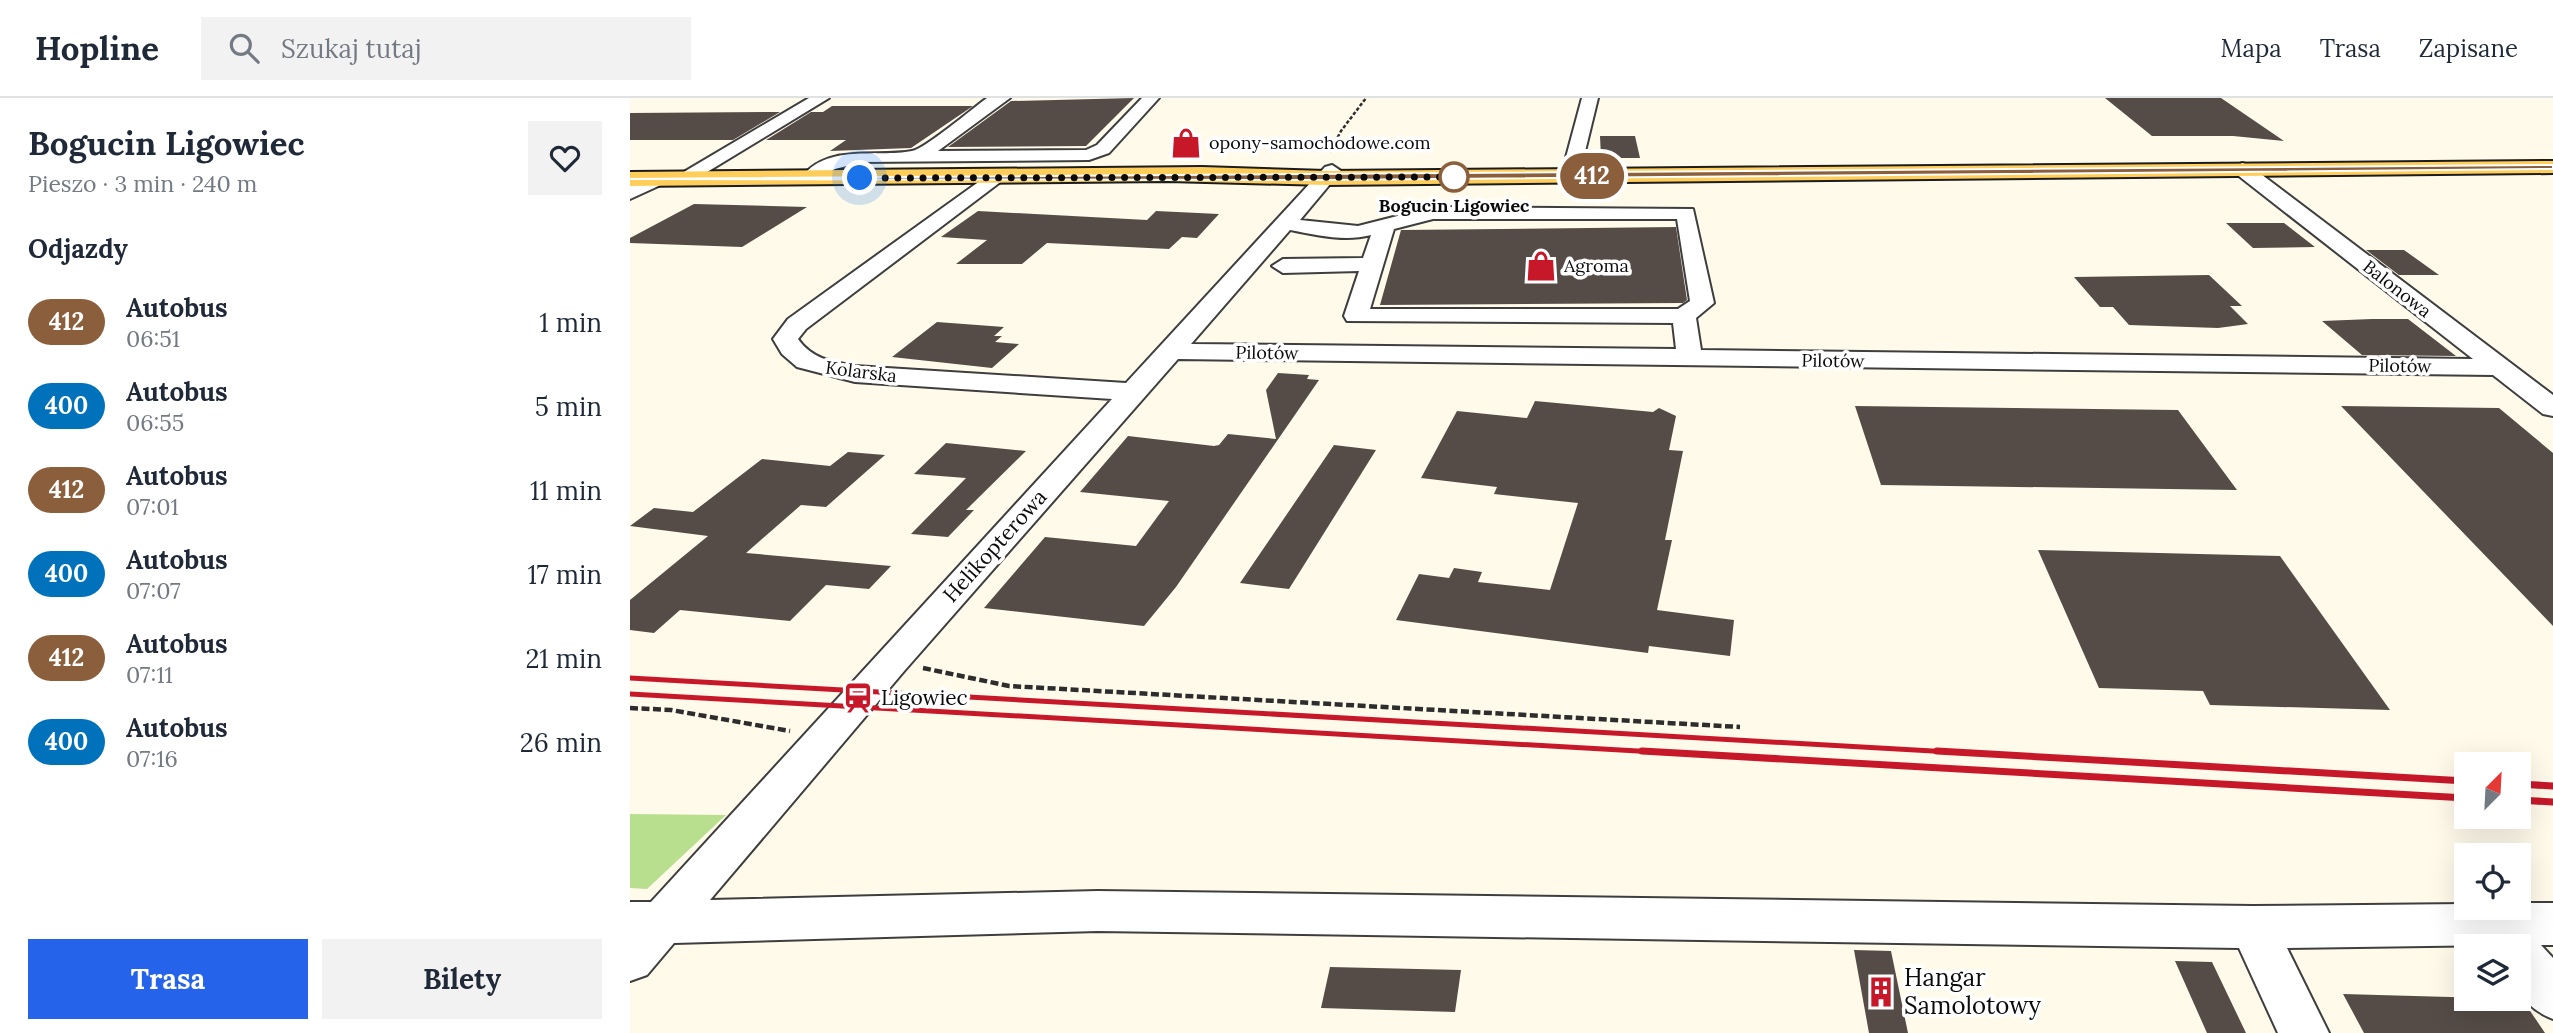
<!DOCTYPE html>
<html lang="pl">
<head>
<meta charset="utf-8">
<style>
  :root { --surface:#fff; --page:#f2f2f3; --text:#1f2937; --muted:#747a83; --line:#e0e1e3; --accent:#2563eb }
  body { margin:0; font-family:Lora,serif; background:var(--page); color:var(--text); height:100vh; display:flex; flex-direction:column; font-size:26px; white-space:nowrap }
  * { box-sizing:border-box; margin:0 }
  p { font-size:23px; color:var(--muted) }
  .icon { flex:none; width:38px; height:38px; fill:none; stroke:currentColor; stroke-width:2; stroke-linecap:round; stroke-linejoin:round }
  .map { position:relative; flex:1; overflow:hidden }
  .panel { display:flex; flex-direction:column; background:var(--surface); width:630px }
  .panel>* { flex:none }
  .badge { padding:0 14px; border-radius:23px; font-size:24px; line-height:46px }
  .needle { width:46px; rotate:24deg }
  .tools { position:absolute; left:1824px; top:654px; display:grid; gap:14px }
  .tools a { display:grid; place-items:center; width:77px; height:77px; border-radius:0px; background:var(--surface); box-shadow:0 7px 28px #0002; font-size:35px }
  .you { position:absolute; width:35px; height:35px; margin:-18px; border:5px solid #fff; border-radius:50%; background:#1a73e8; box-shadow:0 0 0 10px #1a73e833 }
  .map>.badge { position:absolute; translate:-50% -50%; box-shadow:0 0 0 4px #fff }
  h2 { padding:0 28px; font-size:26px; line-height:63px }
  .round { display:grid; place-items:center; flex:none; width:74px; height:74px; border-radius:0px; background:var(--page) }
  .summary { display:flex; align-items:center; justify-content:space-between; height:119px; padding:0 28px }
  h1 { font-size:33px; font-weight:700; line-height:52px }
  .cta { display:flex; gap:14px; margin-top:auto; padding:14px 28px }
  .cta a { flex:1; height:80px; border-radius:0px; background:var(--accent); color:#fff; font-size:28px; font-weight:700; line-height:80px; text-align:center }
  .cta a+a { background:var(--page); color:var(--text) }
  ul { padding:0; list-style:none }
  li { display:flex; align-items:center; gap:21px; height:84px; padding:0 28px }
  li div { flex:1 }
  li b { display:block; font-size:26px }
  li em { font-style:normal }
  li .badge { min-width:77px; font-weight:700; text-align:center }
  header { display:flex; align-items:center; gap:42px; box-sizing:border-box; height:98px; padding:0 35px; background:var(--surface); border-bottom:2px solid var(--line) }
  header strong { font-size:33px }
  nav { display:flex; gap:38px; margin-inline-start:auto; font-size:24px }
  .search { width:490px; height:63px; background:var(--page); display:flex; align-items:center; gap:18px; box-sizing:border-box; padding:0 24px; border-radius:0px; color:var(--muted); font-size:26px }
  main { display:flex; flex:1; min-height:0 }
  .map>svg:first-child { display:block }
  .forest { fill:#b7df8e }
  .building { fill:#554c47 }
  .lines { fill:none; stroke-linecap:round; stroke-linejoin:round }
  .minor-casing { stroke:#3e3e3e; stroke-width:4 }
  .major-casing { stroke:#1c1c1c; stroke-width:4 }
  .path-far1 { stroke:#2d2d2d; stroke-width:2.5; stroke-dasharray:3.5 2; stroke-linecap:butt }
  .path { stroke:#2d2d2d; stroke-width:4.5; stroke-dasharray:8 3.5; stroke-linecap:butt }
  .minor { fill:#fff; fill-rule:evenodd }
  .major { fill:#ffce5a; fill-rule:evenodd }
  .rail-far1 { stroke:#c7182a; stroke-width:5 }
  .rail { stroke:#c7182a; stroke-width:7 }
  .line { fill:#8b5e3c; stroke:#fff; stroke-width:2 }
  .walk { stroke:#0b0b0b; stroke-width:7; stroke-dasharray:0 12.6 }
  .stop-dot { fill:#fff; stroke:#8b5e3c; stroke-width:3.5 }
  .labels { text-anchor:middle; stroke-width:7; stroke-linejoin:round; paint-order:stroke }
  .far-poi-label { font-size:18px; fill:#0b0b0b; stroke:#fff; text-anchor:start }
  .far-stop-label { font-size:18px; font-weight:bold; fill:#0b0b0b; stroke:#fff }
  .far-street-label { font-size:18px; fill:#0b0b0b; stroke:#fff }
  .street-label { font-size:21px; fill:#0b0b0b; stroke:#fff }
  .poi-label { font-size:21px; fill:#0b0b0b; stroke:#fff; text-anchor:start }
  .near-poi-label { font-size:24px; fill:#0b0b0b; stroke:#fff; text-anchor:start }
</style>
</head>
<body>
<header>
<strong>Hopline</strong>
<div class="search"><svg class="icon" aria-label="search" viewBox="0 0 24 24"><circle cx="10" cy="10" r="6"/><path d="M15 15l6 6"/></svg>Szukaj tutaj</div>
<nav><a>Mapa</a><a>Trasa</a><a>Zapisane</a></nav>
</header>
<main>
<section class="panel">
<div class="summary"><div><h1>Bogucin Ligowiec</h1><p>Pieszo · 3 min · 240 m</p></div><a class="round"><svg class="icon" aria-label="heart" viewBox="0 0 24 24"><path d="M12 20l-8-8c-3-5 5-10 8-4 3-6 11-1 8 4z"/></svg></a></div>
<h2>Odjazdy</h2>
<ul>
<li><span class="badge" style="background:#8b5e3c;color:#fff">412</span><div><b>Autobus</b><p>06:51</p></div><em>1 min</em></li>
<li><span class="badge" style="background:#0072bc;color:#fff">400</span><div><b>Autobus</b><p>06:55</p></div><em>5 min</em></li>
<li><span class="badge" style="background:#8b5e3c;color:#fff">412</span><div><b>Autobus</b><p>07:01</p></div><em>11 min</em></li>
<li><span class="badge" style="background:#0072bc;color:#fff">400</span><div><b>Autobus</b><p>07:07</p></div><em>17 min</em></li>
<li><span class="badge" style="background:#8b5e3c;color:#fff">412</span><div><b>Autobus</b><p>07:11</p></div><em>21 min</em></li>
<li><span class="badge" style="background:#0072bc;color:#fff">400</span><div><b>Autobus</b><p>07:16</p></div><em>26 min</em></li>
</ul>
<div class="cta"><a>Trasa</a><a>Bilety</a></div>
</section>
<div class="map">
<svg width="1923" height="935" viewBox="0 0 1923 935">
  <rect width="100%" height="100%" fill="#fffaea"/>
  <path class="forest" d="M0,716L96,717L17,791L0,790Z"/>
  <path class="building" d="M504,0L456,48L318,49L381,3Z
    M1475,0H1591L1654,43L1603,38H1522Z
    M202,8H343L281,50L200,53L216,42H136L181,14H193Z
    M150,14L103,42H0V15Z
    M970,38H1005L1010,60H971Z
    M64,106L177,109L112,149L0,145V140Z
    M348,113L517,122L526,113L589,116L567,140L552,139L539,151L417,145L392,166H326L357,142L311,139Z
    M1596,125H1654L1685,149L1623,150Z
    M1046,129L1057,202L1053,205L750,207L771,132Z
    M1736,152H1774L1809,177H1769Z
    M1579,177L1612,208H1600L1618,226L1588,230L1499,227L1483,209H1470L1444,179Z
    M1742,221H1778L1826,258L1732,257L1692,223Z
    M307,224L374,229L364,238H372L365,244L389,246L362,270L262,259Z
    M648,275L679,277L677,281L689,282L546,489L514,528L354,510L415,439L506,448L539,403L450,394L498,338L584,348L589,347L598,336L646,341L636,292Z
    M905,303L1023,314L1029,310L1046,318L1039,352L1053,353L1035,442H1042L1027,512L1104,522L1100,558L1019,548L1018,555L766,522L789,476L819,480L824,470L852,474L848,484L920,492L948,405L864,396L867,389L791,380L827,313L897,320Z
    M1225,308L1548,312L1607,392L1251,387Z
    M1711,308L1869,310L1923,355V528Z
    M316,345L396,353L336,412H344L318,439L281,436L336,380L284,376Z
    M704,347L746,352L659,491L610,485Z
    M218,354L255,357L196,409L171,407L116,455L261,468L239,491L196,487L160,523L50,512L24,535L0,532V502L78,438L0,428L24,410L63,414L132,361L200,368Z
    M1408,452L1650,458L1760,612L1580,607L1573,593L1469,590Z
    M1224,852L1261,853L1278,935H1239Z
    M1545,863L1582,864L1616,935H1577Z
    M700,869L831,872L825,914L691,910Z
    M1713,896L1892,901L1915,935H1734Z"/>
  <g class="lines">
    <g class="minor-casing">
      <path id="minor" d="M179,0H199L59,85L52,87L42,81Z
        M357,0H380L308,53L456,52L467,47L512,0H529L479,55L459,62L232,64L205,71L180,86L171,80C197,45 246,60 282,53C295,51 343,10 357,0Z
        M952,0H968L949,78L940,84L931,78Z
        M1612,65L1619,67L1923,297V318L1913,316L1863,277L548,261L275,572L80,802L468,793L1623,808L1836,806V810H1888V805H1923V847H1911L1923,860V921C1885,906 1888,884 1888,849L1869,847L1657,850L1699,935H1648L1609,850L468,833L44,845L17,877L0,883V804H21L482,301L225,284L167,269L152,256L143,241L158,221L361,75H375L377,79L176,231L168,241C182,261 202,264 225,268L496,285L695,69L702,67L711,73L670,122L728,128L803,109L1063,111L1084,205L1066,220L1071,252L1843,261L1605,75L1603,71ZM803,121H1047L1060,203L1048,211H740L764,131ZM660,132C686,137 715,144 741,137L733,160L653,161L642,168L653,175L729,173L714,218L717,223L1043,225L1046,251L561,246Z
        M28,75L38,81L35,85L0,101V87Z"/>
    </g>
    <g class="major-casing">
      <path id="major" d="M1923,63V75L696,87L538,83L0,88V74L572,69L696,73Z"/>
    </g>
    <path class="path-far1" d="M700,54L711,33L736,0"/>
    <path class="path" d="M293,570L379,588L1110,629
      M0,610L41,612L160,633"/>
    <use href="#minor" class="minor"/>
    <use href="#major" class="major"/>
    <path class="rail-far1" d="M0,580L1338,655
      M0,596L1043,655"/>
    <path class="rail" d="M1012,653L1836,700
      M1307,653L1836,683
      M1888,686L1923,688
      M1888,702L1923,704"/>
  </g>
  <path class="line" d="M1923,67V71L696,82L0,81Z"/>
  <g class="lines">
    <path class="walk" d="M230,80L824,79"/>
  </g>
  <defs>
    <g id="shop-bare" transform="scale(2.415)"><path d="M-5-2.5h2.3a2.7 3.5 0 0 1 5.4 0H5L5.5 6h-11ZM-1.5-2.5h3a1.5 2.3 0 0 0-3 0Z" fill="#c7182a" stroke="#fff" stroke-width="2.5" paint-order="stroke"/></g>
    <g id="station-bare" transform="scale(2.415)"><path d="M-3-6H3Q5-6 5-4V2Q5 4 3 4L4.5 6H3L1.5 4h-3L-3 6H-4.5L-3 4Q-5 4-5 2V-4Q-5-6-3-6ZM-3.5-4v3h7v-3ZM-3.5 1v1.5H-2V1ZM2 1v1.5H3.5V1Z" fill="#c7182a" stroke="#fff" stroke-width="2.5" paint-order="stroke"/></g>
    <g id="building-bare" transform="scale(2.415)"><path d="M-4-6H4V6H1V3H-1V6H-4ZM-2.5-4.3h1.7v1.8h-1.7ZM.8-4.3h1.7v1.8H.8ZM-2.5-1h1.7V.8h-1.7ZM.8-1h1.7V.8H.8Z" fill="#c7182a" stroke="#fff" stroke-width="2.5" paint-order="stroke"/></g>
  </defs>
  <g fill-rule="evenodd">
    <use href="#shop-bare" x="556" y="45"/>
    <use href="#shop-bare" x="911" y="168"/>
    <use href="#station-bare" x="228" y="600"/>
    <use href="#building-bare" x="1251" y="894"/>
  </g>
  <circle class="stop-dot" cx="824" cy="79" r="14"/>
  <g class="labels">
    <g class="far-poi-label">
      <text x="579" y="51">opony-samochodowe.com</text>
      <text x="934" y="174">Agroma</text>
    </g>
    <g class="far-stop-label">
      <text x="824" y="114">Bogucin Ligowiec</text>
    </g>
    <g class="far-street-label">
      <text transform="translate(1767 191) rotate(38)" y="6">Balonowa</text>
      <text transform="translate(637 255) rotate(1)" y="6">Pilotów</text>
      <text transform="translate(1203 263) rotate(1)" y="6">Pilotów</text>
      <text transform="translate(1770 268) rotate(1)" y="6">Pilotów</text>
      <text transform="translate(231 274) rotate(7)" y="6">Kolarska</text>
    </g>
    <g class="street-label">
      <text transform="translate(365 448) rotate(-48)" y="7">Helikopterowa</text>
    </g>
    <g class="poi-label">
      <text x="251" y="607">Ligowiec</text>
    </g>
    <g class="near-poi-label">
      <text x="1274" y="888">Hangar<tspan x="1274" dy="28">Samolotowy</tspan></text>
    </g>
  </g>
</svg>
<div class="tools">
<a><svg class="needle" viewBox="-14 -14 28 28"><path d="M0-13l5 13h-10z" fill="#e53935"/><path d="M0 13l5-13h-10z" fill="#747a83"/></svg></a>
<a><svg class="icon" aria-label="locate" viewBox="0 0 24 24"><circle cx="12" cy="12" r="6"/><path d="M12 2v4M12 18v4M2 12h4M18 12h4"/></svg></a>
<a><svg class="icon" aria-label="layers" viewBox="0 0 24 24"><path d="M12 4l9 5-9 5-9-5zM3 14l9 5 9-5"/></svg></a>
</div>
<div class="you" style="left:230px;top:80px"></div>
<b class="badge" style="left:962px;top:78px;background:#8b5e3c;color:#fff">412</b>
</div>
</main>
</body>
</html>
